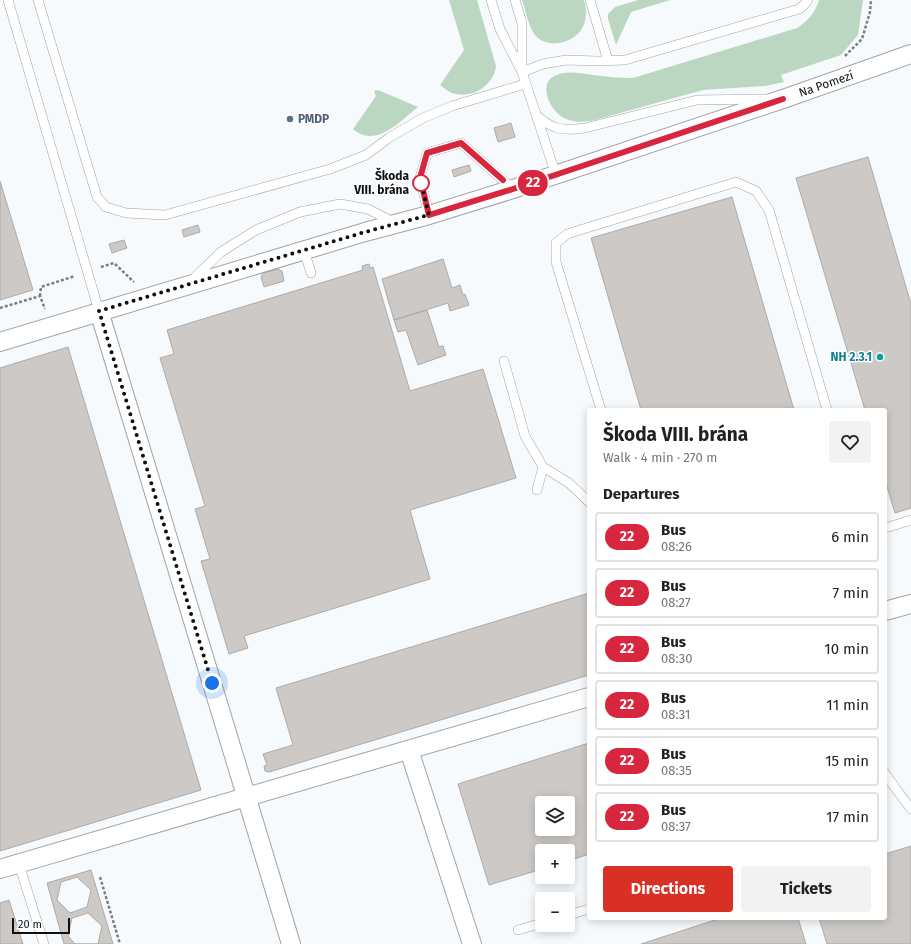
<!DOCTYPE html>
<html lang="en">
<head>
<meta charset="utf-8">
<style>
  :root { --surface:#fff; --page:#f2f2f2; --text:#202124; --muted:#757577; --line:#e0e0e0; --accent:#d93025 }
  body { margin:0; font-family:"Fira Sans",sans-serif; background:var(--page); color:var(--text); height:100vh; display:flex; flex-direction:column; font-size:15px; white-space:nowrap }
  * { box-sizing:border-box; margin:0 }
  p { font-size:13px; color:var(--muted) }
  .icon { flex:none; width:22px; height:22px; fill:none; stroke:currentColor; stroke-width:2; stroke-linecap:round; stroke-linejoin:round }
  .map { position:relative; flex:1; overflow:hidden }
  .sheet { position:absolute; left:587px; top:408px; width:300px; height:512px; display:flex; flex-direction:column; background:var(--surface); border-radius:4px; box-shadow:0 2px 10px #0003 }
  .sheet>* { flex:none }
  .badge { padding:0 8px; border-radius:13px; font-size:14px; line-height:26px }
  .buttons { position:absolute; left:535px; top:796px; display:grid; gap:8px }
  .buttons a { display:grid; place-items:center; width:40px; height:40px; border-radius:4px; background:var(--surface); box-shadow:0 2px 10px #0003; font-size:20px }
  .scale { position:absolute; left:12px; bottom:10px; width:58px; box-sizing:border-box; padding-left:4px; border:2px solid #0e1011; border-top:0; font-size:11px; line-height:14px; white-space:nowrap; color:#0e1011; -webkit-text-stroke:3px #fff; paint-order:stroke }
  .you { position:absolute; width:20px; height:20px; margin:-10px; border:3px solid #fff; border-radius:50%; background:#1a73e8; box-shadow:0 0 0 6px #1a73e833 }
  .map>.badge { position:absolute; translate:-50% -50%; box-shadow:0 0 0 2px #fff }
  h2 { padding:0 16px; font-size:15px; line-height:36px }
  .round { display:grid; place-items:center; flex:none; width:42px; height:42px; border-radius:4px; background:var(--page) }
  .head { display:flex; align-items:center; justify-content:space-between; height:68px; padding:0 16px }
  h1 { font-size:19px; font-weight:700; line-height:30px }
  .primary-button { display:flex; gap:8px; margin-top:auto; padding:8px 16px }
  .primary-button a { flex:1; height:46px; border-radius:4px; background:var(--accent); color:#fff; font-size:16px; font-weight:700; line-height:46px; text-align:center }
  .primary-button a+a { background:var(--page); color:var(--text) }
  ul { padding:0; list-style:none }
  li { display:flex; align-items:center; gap:12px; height:50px; margin:0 8px 6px; padding:0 8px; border:2px solid var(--line); border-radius:4px }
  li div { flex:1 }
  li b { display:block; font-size:15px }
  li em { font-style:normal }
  li .badge { min-width:44px; font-weight:700; text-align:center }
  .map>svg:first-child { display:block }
  .green { fill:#bbd7c2 }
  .building { fill:#ccc9c6; stroke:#aeaaa7; fill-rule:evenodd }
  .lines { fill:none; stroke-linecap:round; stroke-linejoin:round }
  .lane-casing { stroke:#a0a4a7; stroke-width:10 }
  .street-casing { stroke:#a0a4a7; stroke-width:20 }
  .path { stroke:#7c7f81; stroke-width:2.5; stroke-dasharray:3 2; stroke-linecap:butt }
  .lane { stroke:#fff; stroke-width:9 }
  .street { stroke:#fff; stroke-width:18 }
  .line-casing { stroke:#fff; stroke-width:9 }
  .line { stroke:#d7263d; stroke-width:6 }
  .walk { stroke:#0e1011; stroke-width:4; stroke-dasharray:0 7.2 }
  .service-dot { fill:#5c6f8a; stroke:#fff; stroke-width:1.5 }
  .stop-dot { fill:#fff; stroke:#d7263d; stroke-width:2 }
  .culture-dot { fill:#0f9aa8; stroke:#fff; stroke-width:1.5 }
  .labels { text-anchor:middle; stroke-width:3; stroke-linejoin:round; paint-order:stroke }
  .street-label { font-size:12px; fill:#0e1011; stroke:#fff }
  .service-label { font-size:12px; font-weight:bold; fill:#4e5e75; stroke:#fff; text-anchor:start }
  .stop-label { font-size:12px; font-weight:bold; fill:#0e1011; stroke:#fff; text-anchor:end }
  .culture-label { font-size:12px; font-weight:bold; fill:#0d838f; stroke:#fff; text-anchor:end }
</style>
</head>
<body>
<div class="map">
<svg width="911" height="944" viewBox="0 0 911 944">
  <rect width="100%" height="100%" fill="#f6fafd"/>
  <path class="green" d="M449,0H477L496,66C494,84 475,98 456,94C450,93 445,89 440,85L464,50Z
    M522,0H584C587,10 587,21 581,30C572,44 546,49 535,35C528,26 526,11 522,0Z
    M638,0H670L631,12L616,45L608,19V14L615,7Z
    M819,0H863L858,35L841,55L781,75L784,82L765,86L703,90L595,120C584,122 574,123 564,118C550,111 536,82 557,75C568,70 582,74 593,75C607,77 620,78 633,78L797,28C808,21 815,13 819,0Z
    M378,90L418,107C400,121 376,149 353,129L376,96L374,91Z"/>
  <path class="building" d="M511,123L515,137L498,142L494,128Z
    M868,157L911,304V508L895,513L885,480V410H865L796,178Z
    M469,165L471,171L454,177L452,170Z
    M0,181L33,290L0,300Z
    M732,197L794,410H641L591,238Z
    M198,225L200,232L184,237L182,230Z
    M124,240L127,248L112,253L109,244Z
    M443,259L452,288L460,285L463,295L465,294L469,305L450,311L448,303L394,320L382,279Z
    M369,264L370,268L373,267L410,391L483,369L516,478L410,510L430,579L244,636L248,648L229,654L201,561L210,559L195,509L205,506L160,358L174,354L167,330L363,270L362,266Z
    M278,269L282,271L284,281L264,287L261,277L263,273Z
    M427,310L439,347L443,346L446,355L418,365L406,330L398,332L394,320Z
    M68,347L201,790L0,851V368Z
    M589,593V675L269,772L265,771L264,766L267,765L263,754L293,745L276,688Z
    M589,743V854L568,861V851H542V869L489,885L458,784ZM542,803H568V829H542Z
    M911,846V944H827L819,918H885V854Z
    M91,870L113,944H64L47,883Z
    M77,877L91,890L87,907L70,913L57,900L61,882Z
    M9,900L23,944H0V903Z
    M88,913L102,926L98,944H75L68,936L72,918Z
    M721,918H798L806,944H641Z"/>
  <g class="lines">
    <g class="lane-casing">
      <path id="lane" d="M8,0L99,311
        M38,0L97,197L106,207L126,213L165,215L330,169L366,155L390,137L423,118L452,106L525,84
        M491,0L500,29L522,72L556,175
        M515,0L522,23V69
        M590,0L608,61
        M522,72L543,64L566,60L597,61L625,60L799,9L804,5L808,0
        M536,115C553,130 563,131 585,128L697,100L766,99
        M429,215L420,178L427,153L461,143L513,189
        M304,250L311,273
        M192,280L221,252L256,230L300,212L340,204L368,209L395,223
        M504,361L525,436L543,467L569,483L589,502
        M601,410L556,262V243L567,234L736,182L756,191L769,210L827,410
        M537,490L543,467
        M885,528L911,520
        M885,773L888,778L911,809
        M19,864L44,944
        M568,915L589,909
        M518,930L542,923"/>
    </g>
    <g class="street-casing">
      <path id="street" d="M99,311L291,944
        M0,342L365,232L429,215L513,189L783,99L911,54
        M885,611L911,604
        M409,750L472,944
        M0,869L589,697"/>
    </g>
    <path class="path" d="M845,56L862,39L870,12L871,0
      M101,267L114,263L134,282
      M40,296L41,287L75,276
      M0,308L40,296L45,309
      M100,877L120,944"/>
    <use href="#lane" class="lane"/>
    <use href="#street" class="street"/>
  </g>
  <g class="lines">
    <g class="line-casing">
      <path id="line" d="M503,180L461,143L427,153L420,178L429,215L513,189L783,99"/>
    </g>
    <use href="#line" class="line"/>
    <path class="walk" d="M212,683L99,311L365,232L429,215L420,178L421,183"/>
  </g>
  <circle class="service-dot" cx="290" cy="119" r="4"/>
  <circle class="stop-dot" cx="421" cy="183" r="8"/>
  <circle class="culture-dot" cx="880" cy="357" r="4"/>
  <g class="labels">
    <g class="street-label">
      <text transform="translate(826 84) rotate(-19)" y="4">Na Pomezí</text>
    </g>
    <g class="service-label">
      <text x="298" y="123">PMDP</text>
    </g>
    <g class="stop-label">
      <text x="409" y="180">Škoda<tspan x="409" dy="14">VIII. brána</tspan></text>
    </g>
    <g class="culture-label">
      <text x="872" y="361">NH 2.3.1</text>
    </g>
  </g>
</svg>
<div class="buttons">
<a><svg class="icon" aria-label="layers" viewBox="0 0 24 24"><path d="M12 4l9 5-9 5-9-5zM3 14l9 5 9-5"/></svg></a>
<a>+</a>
<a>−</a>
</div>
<div class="scale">20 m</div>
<div class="you" style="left:212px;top:683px"></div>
<b class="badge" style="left:533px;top:183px;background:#d7263d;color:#fff">22</b>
<section class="sheet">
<div class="head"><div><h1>Škoda VIII. brána</h1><p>Walk · 4 min · 270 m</p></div><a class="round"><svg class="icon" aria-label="heart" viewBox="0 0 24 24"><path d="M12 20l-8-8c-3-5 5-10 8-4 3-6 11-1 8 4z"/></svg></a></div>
<h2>Departures</h2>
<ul>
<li><span class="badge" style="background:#d7263d;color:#fff">22</span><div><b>Bus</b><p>08:26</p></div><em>6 min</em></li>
<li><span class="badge" style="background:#d7263d;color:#fff">22</span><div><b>Bus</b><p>08:27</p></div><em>7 min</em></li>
<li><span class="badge" style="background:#d7263d;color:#fff">22</span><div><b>Bus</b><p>08:30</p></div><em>10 min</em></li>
<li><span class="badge" style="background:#d7263d;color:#fff">22</span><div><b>Bus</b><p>08:31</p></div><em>11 min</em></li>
<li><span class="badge" style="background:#d7263d;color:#fff">22</span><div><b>Bus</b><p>08:35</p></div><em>15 min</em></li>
<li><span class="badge" style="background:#d7263d;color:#fff">22</span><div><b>Bus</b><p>08:37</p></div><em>17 min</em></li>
</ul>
<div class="primary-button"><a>Directions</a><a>Tickets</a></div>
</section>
</div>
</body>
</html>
